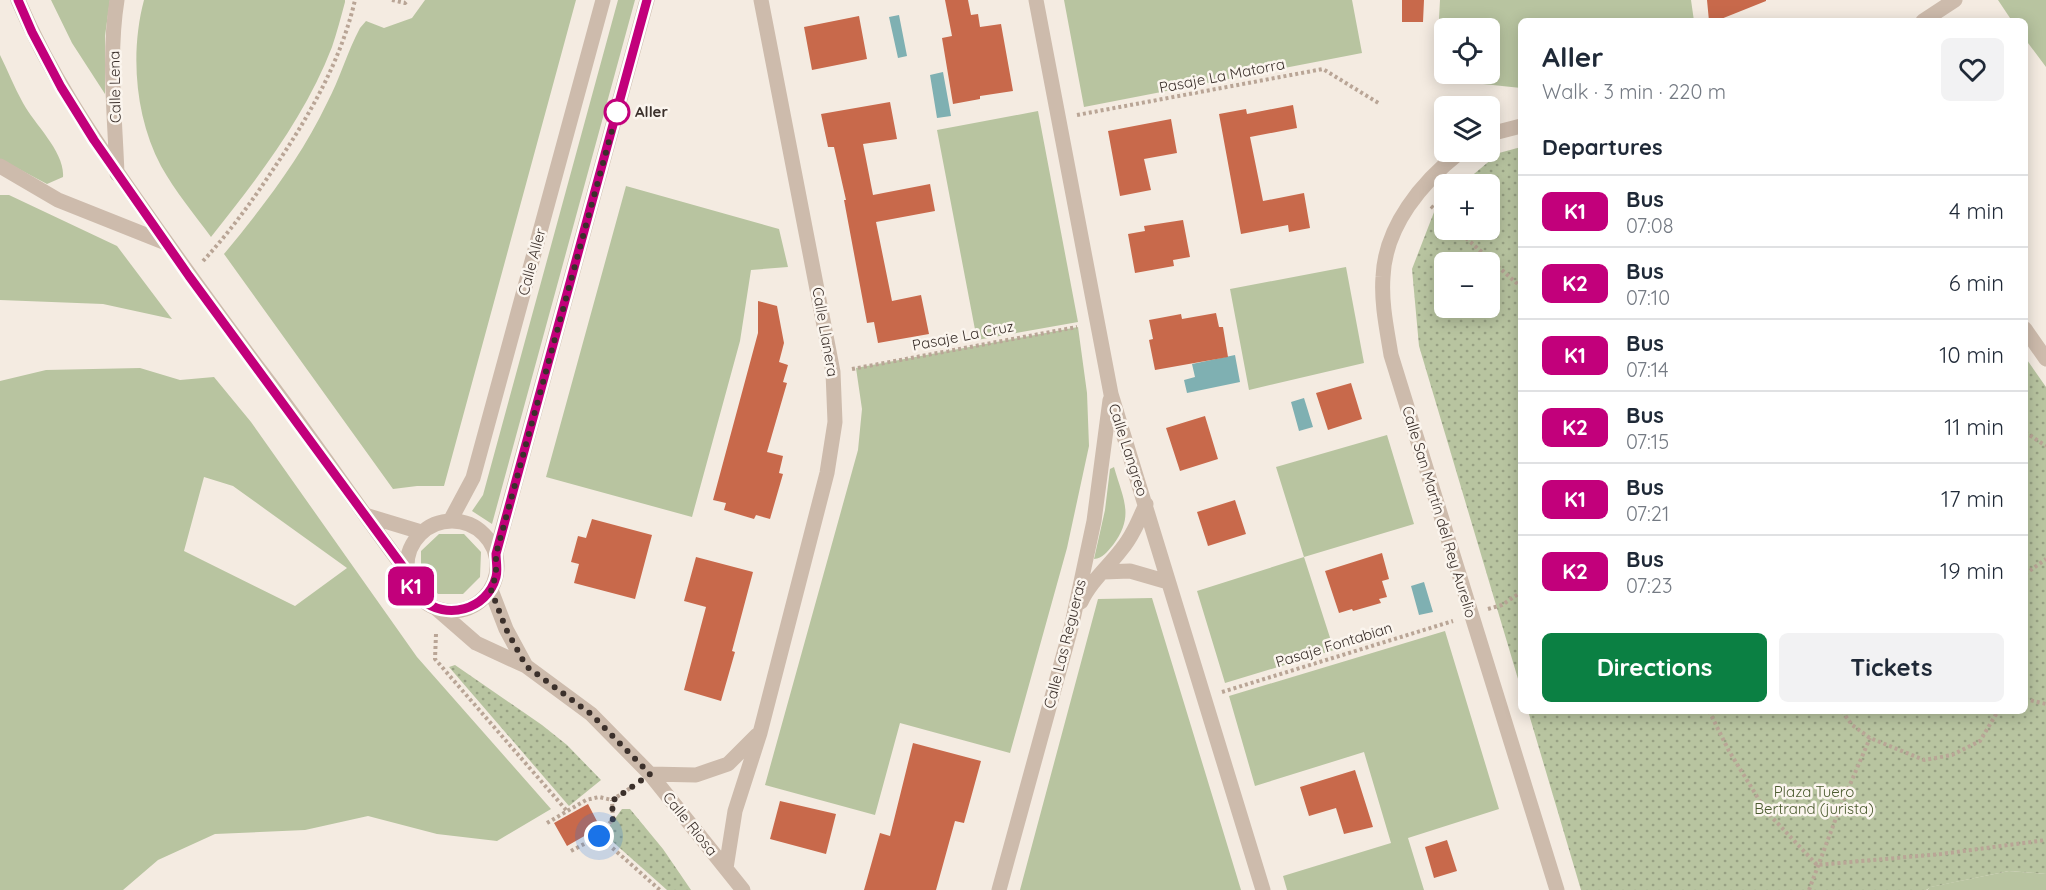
<!DOCTYPE html>
<html lang="en">
<head>
<meta charset="utf-8">
<style>
  :root { --surface:#fff; --page:#f2f2f3; --text:#1f2937; --muted:#747a83; --line:#e0e1e3; --accent:#0b8043 }
  body { margin:0; font-family:Quicksand,sans-serif; background:var(--page); color:var(--text); height:100vh; display:flex; flex-direction:column; font-size:22px; white-space:nowrap }
  * { box-sizing:border-box; margin:0 }
  p { font-size:20px; color:var(--muted) }
  .icon { flex:none; width:33px; height:33px; fill:none; stroke:currentColor; stroke-width:2; stroke-linecap:round; stroke-linejoin:round }
  .map { position:relative; flex:1; overflow:hidden }
  .panel { position:absolute; left:1518px; top:18px; width:510px; height:696px; display:flex; flex-direction:column; background:var(--surface); border-radius:9px; box-shadow:0 3px 15px #0003 }
  .panel>* { flex:none }
  .badge { padding:0 12px; border-radius:9px; font-size:21px; line-height:39px }
  .buttons { position:absolute; left:1434px; top:18px; display:grid; gap:12px }
  .buttons a { display:grid; place-items:center; width:66px; height:66px; border-radius:9px; background:var(--surface); box-shadow:0 3px 15px #0003; font-size:30px }
  .you { position:absolute; width:30px; height:30px; margin:-15px; border:4px solid #fff; border-radius:50%; background:#1a73e8; box-shadow:0 0 0 9px #1a73e833 }
  .map>.badge { position:absolute; translate:-50% -50%; box-shadow:0 0 0 3px #fff }
  h2 { padding:0 24px; font-size:22px; line-height:54px }
  .round { display:grid; place-items:center; flex:none; width:63px; height:63px; border-radius:9px; background:var(--page) }
  .headline { display:flex; align-items:center; justify-content:space-between; height:102px; padding:0 24px }
  h1 { font-size:28px; font-weight:700; line-height:45px }
  .action { display:flex; gap:12px; margin-top:auto; padding:12px 24px }
  .action a { flex:1; height:69px; border-radius:9px; background:var(--accent); color:#fff; font-size:24px; font-weight:700; line-height:69px; text-align:center }
  .action a+a { background:var(--page); color:var(--text) }
  ul { padding:0; list-style:none }
  li { display:flex; align-items:center; gap:18px; height:72px; padding:0 24px; border-top:2px solid var(--line) }
  li div { flex:1 }
  li b { display:block; font-size:22px }
  li em { font-style:normal }
  li .badge { min-width:66px; font-weight:700; text-align:center }
  .map>svg:first-child { display:block }
  .grass { fill:#b8c4a0; fill-rule:evenodd }
  .park { fill:url(#park-dots); fill-rule:evenodd }
  .water { fill:#7fb0b2 }
  .building { fill:#c8694b }
  .lines { fill:none; stroke-linecap:round; stroke-linejoin:round }
  .path { stroke:#b9a596; stroke-width:4; stroke-dasharray:3 3; stroke-linecap:butt }
  .street { stroke:#cdbbac; stroke-width:15 }
  .line-casing { stroke:#fff; stroke-width:14 }
  .line { stroke:#c2007b; stroke-width:9 }
  .walk { stroke:#3b302b; stroke-width:6; stroke-dasharray:0 10.8 }
  .stop-dot { fill:#fff; stroke:#c2007b; stroke-width:3 }
  .labels { text-anchor:middle; stroke-width:5; stroke-linejoin:round; paint-order:stroke }
  .street-label { font-size:15px; fill:#3b302b; stroke:#fbf5ee }
  .stop-label { font-size:15px; font-weight:bold; fill:#3b302b; stroke:#fbf5ee; text-anchor:start }
  .park-label { font-size:15px; fill:#4a5a2e; stroke:#fbf5ee }
</style>
</head>
<body>
<div class="map">
<svg width="2046" height="890" viewBox="0 0 2046 890">
  <defs>
    <pattern id="park-dots" width="8" height="8" patternUnits="userSpaceOnUse" patternTransform="scale(1.5)"><rect width="8" height="8" fill="#b8c4a0"/><path d="M2 2h.1M6 6h.1" fill="none" stroke="#97a083" stroke-width="1.8" stroke-linecap="round"/></pattern>
  </defs>
  <rect width="100%" height="100%" fill="#f4ebe1"/>
  <path class="grass" d="M51,0H110L105,36V94L72,43Z
    M144,0H345V2C341,17 337,32 332,47C305,117 258,178 211,237C194,214 175,191 161,166C135,117 130,53 144,0Z
    M425,0H576L444,486H417L393,489L224,254C262,208 301,158 327,103C340,79 347,52 360,28L366,21L384,28L412,18Z
    M618,0H635L492,524L472,511L483,495Z
    M1064,0H1352L1362,53L1084,107Z
    M1440,0H1691L1694,21H1521V88L1483,84L1436,75ZM1444,28H1490V74H1444Z
    M1998,0H2046V67L2025,39V21H2012Z
    M0,55C8,71 14,87 23,103C35,125 65,152 63,177L47,184L0,159Z
    M1038,111L1078,322L977,340L937,130Z
    M626,186L779,229L788,267L751,270L740,341L692,517L546,477Z
    M9,195L117,246L172,319L103,304L0,300V195Z
    M1346,267L1364,363L1249,390L1230,289Z
    M1078,327L1087,393L1089,446L1067,548L1010,753L900,723L875,815L765,785L858,450L862,409L856,368Z
    M140,368L180,380L214,377L251,422L417,657L551,809L497,841L437,834L368,816L305,830L215,834L158,860L123,890H0V381L46,370ZM204,477L233,486L347,568L295,606L184,551Z
    M1387,435L1414,524L1304,557L1334,650L1225,683L1197,591L1304,557L1276,467Z
    M1114,467C1123,499 1135,516 1113,545C1107,552 1103,558 1094,559L1105,510L1110,469Z
    M439,534H464L481,552L480,577L463,594H438L421,576V551Z
    M1152,598L1241,890H1020L1098,599Z
    M1445,631L1499,809L1408,838L1424,890H1287L1283,876L1391,843L1364,752L1255,786L1229,696Z
    M2009,871L2046,874V890H1927L1930,887Z"/>
  <path class="park" d="M1521,147V689L1419,346L1412,269L1436,207L1444,200V230H1490V184H1462L1499,153ZM1444,262H1490V308H1444Z
    M2025,357L2046,387V874L2009,871L1931,887L1926,890H1581L1528,711H2025Z
    M455,665L542,725L567,745L601,780L569,806L449,667Z
    M622,809H630L663,849L691,890H667L604,834Z"/>
  <path class="water" d="M899,15L907,56L898,58L889,17Z
    M943,72L951,116L937,118L930,75Z
    M1235,355L1240,382L1187,393L1184,380L1195,377L1192,364Z
    M1304,398L1313,427L1299,431L1291,402Z
    M1424,582L1433,612L1419,615L1411,586Z"/>
  <path class="building" d="M945,0H968L971,15L978,14L980,27L1001,24L1013,91L980,96V99L953,104L942,38L952,36Z
    M1402,0H1424L1423,22H1402Z
    M1707,0H1766V1L1716,21H1709Z
    M859,16L867,59L812,70L804,27Z
    M890,102L897,139L863,144L873,195L930,184L935,211L876,222L892,301L921,295L929,334L878,343L874,322L867,323L844,200H846L834,147H828L821,114Z
    M1293,105L1297,128L1250,137L1263,201L1304,193L1310,228L1289,232L1288,225L1241,234L1219,114L1246,109L1247,114Z
    M1171,119L1177,153L1144,159L1151,190L1120,196L1108,131Z
    M1183,220L1190,257L1173,260L1174,266L1135,273L1128,234L1145,231L1144,226Z
    M758,301L777,306L784,343L779,362L788,365L783,382L787,383L767,452L783,456L779,473L783,474L770,519L756,515L754,519L724,510L726,503L713,500L758,333Z
    M1216,313L1219,327H1223L1228,357L1155,370L1149,340L1153,339L1149,320L1181,314L1182,319Z
    M1351,383L1362,419L1328,430L1316,393Z
    M1205,416L1218,459L1180,471L1166,428Z
    M1235,500L1246,534L1208,546L1197,512Z
    M592,519L652,535L635,599L574,583L579,564L571,562L578,536L586,538Z
    M1382,553L1389,579L1382,581L1387,597L1379,599L1381,603L1353,611L1352,609L1339,613L1325,571Z
    M696,557L753,572L732,651L735,652L721,701L684,690L706,607L684,601Z
    M913,743L981,761L964,823L955,821L936,890H864L880,833L890,836Z
    M1355,770L1373,827L1344,834L1336,808L1309,816L1300,787Z
    M780,801L836,814L826,854L770,839Z
    M588,804L600,827L567,846L554,823Z
    M1447,840L1457,871L1434,878L1425,847Z"/>
  <g class="lines">
    <path class="path" d="M392,0L405,3L408,0
      M1077,115L1323,69L1380,104
      M1431,206L1444,218
      M1457,230L1521,287
      M203,261C227,235 248,207 268,177C305,123 340,65 355,0
      M852,369L1077,327
      M2025,432L2046,446
      M2025,574L2046,559
      M1488,609L1502,605L1521,592
      M436,634L435,659L567,811
      M1222,692L1453,621
      M2025,699L2046,704
      M1709,711L1729,751L1766,811L1817,865L1941,854L2046,840
      M1842,711L1852,725L1870,738L1924,760L1952,755L1980,741L1998,711
      M547,823L586,800L599,797L612,800L635,785
      M599,836L660,890
      M571,851L599,836L613,819L612,800
      M1809,890L1839,810L1870,738"/>
    <path class="street" d="M18,0C49,73 91,135 136,199C175,255 215,310 256,365C308,432 355,503 406,571
      M117,0C108,55 115,118 117,174
      M1036,0L1111,394L1263,890
      M1923,21L1955,0
      M1490,134L1521,126
      M1460,152C1422,182 1385,226 1383,277C1381,303 1387,330 1391,355L1557,890
      M0,166L58,200L166,243
      M2025,329L2046,359
      M365,515L421,532
      M450,521L473,478L603,0
      M407 566a45 45 0 1 1 90 0a45 45 0 1 1-90 0Z
      M496,553L647,0
      M1103,572L1130,571L1168,582
      M491,590L506,629L526,666
      M1081,602C1090,582 1108,567 1121,550C1132,537 1139,520 1146,504
      M437,609L476,643L526,666L591,714L650,774L743,890
      M650,774L696,775L728,764L757,735
      M726,868L735,811L760,733L827,473L835,422L833,372L761,0
      M999,890L1072,624L1094,521L1110,400"/>
  </g>
  <g class="lines">
    <g class="line-casing">
      <path id="line" d="M18,0L32,32L61,87L94,140L189,276L406,571C409,581 412,592 421,599C446,621 487,610 496,577C498,570 496,561 496,554L647,0"/>
    </g>
    <use href="#line" class="line"/>
    <path class="walk" d="M599,836L613,819L612,801L650,774L591,714L526,666L506,629L491,590L496,575V554L617,112"/>
  </g>
  <circle class="stop-dot" cx="617" cy="112" r="12"/>
  <g class="labels">
    <g class="street-label">
      <text transform="translate(1222 76) rotate(-11)" y="5">Pasaje La Matorra</text>
      <text transform="translate(115 87) rotate(-91)" y="5">Calle Lena</text>
      <text transform="translate(532 262) rotate(-75)" y="5">Calle Aller</text>
      <text transform="translate(825 332) rotate(80)" y="5">Calle Llanera</text>
      <text transform="translate(963 336) rotate(-11)" y="5">Pasaje La Cruz</text>
      <text transform="translate(1128 450) rotate(72)" y="5">Calle Langreo</text>
      <text transform="translate(1439 512) rotate(73)" y="5">Calle San Martín del Rey Aurelio</text>
      <text transform="translate(1065 644) rotate(-76)" y="5">Calle Las Regueras</text>
      <text transform="translate(1334 645) rotate(-17)" y="5">Pasaje Fontabian</text>
      <text transform="translate(690 824) rotate(51)" y="5">Calle Riosa</text>
    </g>
    <g class="stop-label">
      <text x="635" y="117">Aller</text>
    </g>
    <g class="park-label">
      <text x="1814" y="797">Plaza Tuero<tspan x="1814" dy="17">Bertrand (jurista)</tspan></text>
    </g>
  </g>
</svg>
<div class="buttons">
<a><svg class="icon" aria-label="locate" viewBox="0 0 24 24"><circle cx="12" cy="12" r="6"/><path d="M12 2v4M12 18v4M2 12h4M18 12h4"/></svg></a>
<a><svg class="icon" aria-label="layers" viewBox="0 0 24 24"><path d="M12 4l9 5-9 5-9-5zM3 14l9 5 9-5"/></svg></a>
<a>+</a>
<a>−</a>
</div>
<div class="you" style="left:599px;top:836px"></div>
<b class="badge" style="left:411px;top:586px;background:#c2007b;color:#fff">K1</b>
<section class="panel">
<div class="headline"><div><h1>Aller</h1><p>Walk · 3 min · 220 m</p></div><a class="round"><svg class="icon" aria-label="heart" viewBox="0 0 24 24"><path d="M12 20l-8-8c-3-5 5-10 8-4 3-6 11-1 8 4z"/></svg></a></div>
<h2>Departures</h2>
<ul>
<li><span class="badge" style="background:#c2007b;color:#fff">K1</span><div><b>Bus</b><p>07:08</p></div><em>4 min</em></li>
<li><span class="badge" style="background:#c2007b;color:#fff">K2</span><div><b>Bus</b><p>07:10</p></div><em>6 min</em></li>
<li><span class="badge" style="background:#c2007b;color:#fff">K1</span><div><b>Bus</b><p>07:14</p></div><em>10 min</em></li>
<li><span class="badge" style="background:#c2007b;color:#fff">K2</span><div><b>Bus</b><p>07:15</p></div><em>11 min</em></li>
<li><span class="badge" style="background:#c2007b;color:#fff">K1</span><div><b>Bus</b><p>07:21</p></div><em>17 min</em></li>
<li><span class="badge" style="background:#c2007b;color:#fff">K2</span><div><b>Bus</b><p>07:23</p></div><em>19 min</em></li>
</ul>
<div class="action"><a>Directions</a><a>Tickets</a></div>
</section>
</div>
</body>
</html>
